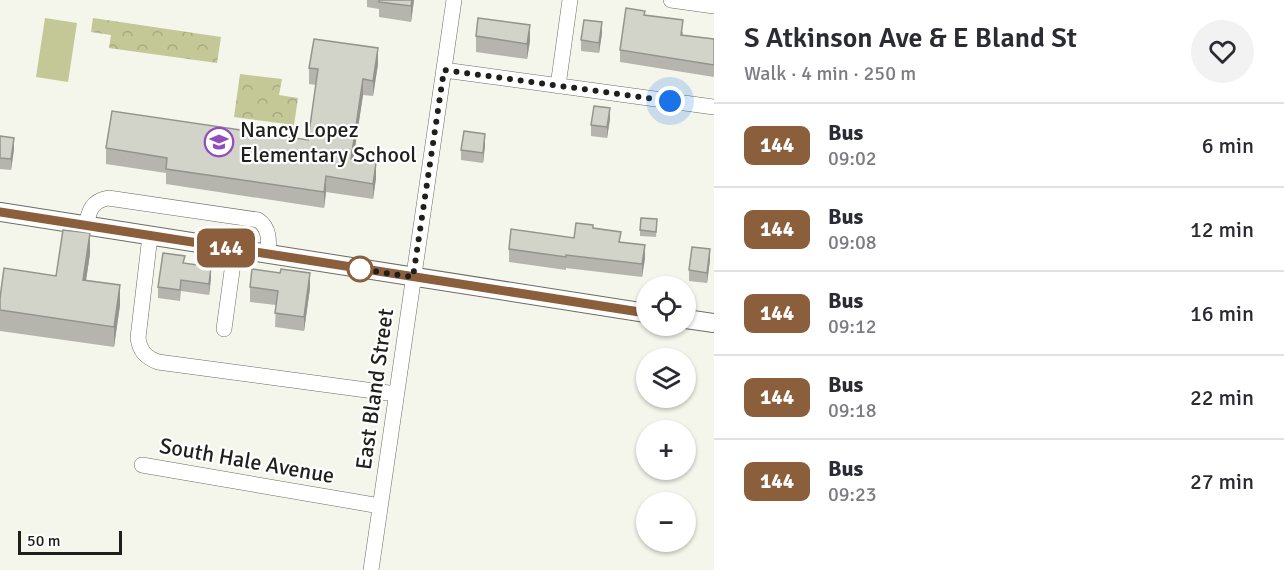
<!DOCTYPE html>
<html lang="en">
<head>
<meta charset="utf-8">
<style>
  :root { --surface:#fff; --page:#f2f2f3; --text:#2b2b33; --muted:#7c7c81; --line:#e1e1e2 }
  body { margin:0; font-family:Signika,sans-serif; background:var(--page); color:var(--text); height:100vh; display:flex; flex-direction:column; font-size:22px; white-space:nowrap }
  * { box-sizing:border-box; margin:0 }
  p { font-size:20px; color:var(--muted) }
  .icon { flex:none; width:33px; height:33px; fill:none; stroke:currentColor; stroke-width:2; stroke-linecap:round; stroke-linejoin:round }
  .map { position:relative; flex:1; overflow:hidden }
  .details { display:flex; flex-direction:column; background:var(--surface); width:570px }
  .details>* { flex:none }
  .badge { padding:0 12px; border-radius:9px; font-size:21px; line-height:39px }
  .buttons { position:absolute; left:636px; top:276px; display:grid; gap:12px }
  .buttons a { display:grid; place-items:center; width:60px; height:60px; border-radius:50%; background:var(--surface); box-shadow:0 2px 4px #0004; font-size:30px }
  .scale { position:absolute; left:18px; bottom:15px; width:104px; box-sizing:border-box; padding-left:6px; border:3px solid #1f1f1b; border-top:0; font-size:16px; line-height:21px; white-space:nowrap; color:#1f1f1b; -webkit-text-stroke:4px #fff; paint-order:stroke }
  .you { position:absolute; width:30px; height:30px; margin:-15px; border:4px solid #fff; border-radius:50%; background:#1a73e8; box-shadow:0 0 0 9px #1a73e833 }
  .map>.badge { position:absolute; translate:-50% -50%; box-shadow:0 0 0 3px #fff }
  .round { display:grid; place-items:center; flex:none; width:63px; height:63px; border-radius:32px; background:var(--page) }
  .summary { display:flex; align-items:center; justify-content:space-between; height:102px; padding:0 30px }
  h1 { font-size:28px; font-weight:600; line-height:45px }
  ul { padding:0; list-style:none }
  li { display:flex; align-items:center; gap:18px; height:84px; padding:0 30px; border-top:2px solid var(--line) }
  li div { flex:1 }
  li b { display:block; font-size:22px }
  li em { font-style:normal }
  li .badge { min-width:66px; font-weight:700; text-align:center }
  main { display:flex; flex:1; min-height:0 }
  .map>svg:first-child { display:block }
  .grass { fill:#c3c896 }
  .park { fill:url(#park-crowns) }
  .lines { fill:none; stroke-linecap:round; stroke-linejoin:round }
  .minor-casing { stroke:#6b6d63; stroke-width:16 }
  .major-casing { stroke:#6b6d63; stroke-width:20 }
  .minor { stroke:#fff; stroke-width:15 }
  .major { stroke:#fff; stroke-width:18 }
  .wall { fill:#b5b5ad }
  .shaded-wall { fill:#93948d }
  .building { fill:#d2d3c9; stroke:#93948d; stroke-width:1.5 }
  .line-casing { stroke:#fff; stroke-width:14 }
  .line { stroke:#8b5e3c; stroke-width:9 }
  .walk { stroke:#1f1f1b; stroke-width:6; stroke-dasharray:0 10.8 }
  .stop-dot { fill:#fff; stroke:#8b5e3c; stroke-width:3 }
  .labels { text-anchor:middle; stroke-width:4.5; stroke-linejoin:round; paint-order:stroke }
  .poi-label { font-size:22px; fill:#1f1f1b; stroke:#fff; text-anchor:start }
  .street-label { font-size:22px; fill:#1f1f1b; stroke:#fff }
</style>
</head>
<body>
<main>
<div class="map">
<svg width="714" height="570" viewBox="0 0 714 570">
  <defs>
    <pattern id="park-crowns" width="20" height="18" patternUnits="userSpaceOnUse" patternTransform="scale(1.5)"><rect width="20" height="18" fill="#c3c896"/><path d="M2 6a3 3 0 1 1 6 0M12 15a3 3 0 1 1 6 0" fill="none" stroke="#a7ab81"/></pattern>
  </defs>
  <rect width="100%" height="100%" fill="#f4f5eb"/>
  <path class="grass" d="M45,18L77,23L68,82L36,77Z"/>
  <path class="park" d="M93,18L221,37L217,63L109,48L111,35L91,32Z
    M240,74L282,79L279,95L298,98L294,125L234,117Z"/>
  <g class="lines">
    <g class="minor-casing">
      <path id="minor" d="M671,0L714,6
        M444,70L714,107
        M558,86L570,0
        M86,226C89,210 92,201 108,198L258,220C270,228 269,241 268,254
        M150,236L138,338C140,351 145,357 158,362L396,394
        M224,329L235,249
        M142,465L380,506
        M371,570L454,0"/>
    </g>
    <g class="major-casing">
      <path id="major" d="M0,212L646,313
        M686,319L714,323"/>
    </g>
    <use href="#minor" class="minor"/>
    <use href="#major" class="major"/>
  </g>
  <path class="wall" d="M367,0H414L411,22L379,17V9L367,7Z
    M645,15L683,32V35L714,39V77L620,62V50Z
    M602,33L599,53L581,51V40Z
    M476,36L530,41L527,59L476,52Z
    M378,64L373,96L363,95L353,159L376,178L373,199L326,192L324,208L166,184V173L106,164V148L308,140L316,85L309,84V68Z
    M610,119L607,138L591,136V125Z
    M0,136L14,149L11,170L0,169Z
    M485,145L483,163L461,160V150Z
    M657,225L656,237L640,236V230Z
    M593,228L621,242L645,258L642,277L566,268V270L509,262V249L574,238Z
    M90,254L86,280L120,305L114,347L0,331V298L56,276Z
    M710,260L707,283L689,281V270Z
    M185,264L211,278L209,295L181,291L180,301L158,298V287Z
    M250,287L310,288L304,331L275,327L276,305L250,302Z"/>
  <path class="shaded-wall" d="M412,0H414L411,22V6Z
    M602,22V33L599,53V43Z
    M530,25V41L527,59V44Z
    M378,48V64L373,96V81Z
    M363,79V95L351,175V159Z
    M610,108V119L607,138V127Z
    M485,134V145L483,163V153Z
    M14,138V149L11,170V159Z
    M376,163V178L373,199V184Z
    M326,176V192L324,208V192Z
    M90,233V254L83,300V280Z
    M645,245V258L642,277V264Z
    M710,249V260L707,283V273Z
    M211,267V278L209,295V284Z
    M310,273V288L304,331V317Z
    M120,285V305L114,347V327Z"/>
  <path class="building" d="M379,0H412L411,6L379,2Z
    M626,8L645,11L644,15L683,20L681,35L714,39V65L620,50Z
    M478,18L530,25L527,44L476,36Z
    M584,20L602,22L599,43L581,40Z
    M314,39L378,48L373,81L363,79L351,159L376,163L373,184L326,176L324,192L166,169L167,158L106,148L112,111L308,140L318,69L309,68Z
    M594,106L610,108L607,127L591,125Z
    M464,131L485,134L483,153L461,150Z
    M0,136L14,138L11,159L0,158Z
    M641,218L657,219L656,232L640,230Z
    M576,223L593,225V228L621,232L619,242L645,245L642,264L566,255V257L509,249L511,229L574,238Z
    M63,230L90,233L83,280L120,285L114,327L0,310V298L4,268L56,276Z
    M692,247L710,249L707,273L689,270Z
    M163,253L185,256L183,263L211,267L209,284L181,280L180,290L158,287Z
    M252,269L280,273L281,269L310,273L304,317L275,313L278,291L250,287Z"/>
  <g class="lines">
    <g class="line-casing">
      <path id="line" d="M0,212L646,313"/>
    </g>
    <use href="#line" class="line"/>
    <path class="walk" d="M360,269L352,268L413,277L444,70L670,101"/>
  </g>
  <defs>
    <g id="school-ring" transform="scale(1.5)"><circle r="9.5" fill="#fff" stroke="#924cbf" stroke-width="1.5"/><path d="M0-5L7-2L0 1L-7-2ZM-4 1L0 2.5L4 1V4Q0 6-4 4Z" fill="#924cbf"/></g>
  </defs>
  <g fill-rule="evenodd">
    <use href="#school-ring" x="219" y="142"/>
  </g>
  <circle class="stop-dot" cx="360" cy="269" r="12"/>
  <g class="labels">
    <g class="poi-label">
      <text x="240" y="137">Nancy Lopez<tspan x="240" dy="25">Elementary School</tspan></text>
    </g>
    <g class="street-label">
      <text transform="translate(374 389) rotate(-82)" y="8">East Bland Street</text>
      <text transform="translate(247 460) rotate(10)" y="8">South Hale Avenue</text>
    </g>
  </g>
</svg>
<div class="buttons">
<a><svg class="icon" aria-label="locate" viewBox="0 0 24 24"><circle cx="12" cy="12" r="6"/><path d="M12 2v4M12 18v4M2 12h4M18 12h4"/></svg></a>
<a><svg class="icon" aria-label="layers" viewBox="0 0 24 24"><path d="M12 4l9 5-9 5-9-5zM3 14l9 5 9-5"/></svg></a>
<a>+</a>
<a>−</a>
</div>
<div class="scale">50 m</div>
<div class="you" style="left:670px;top:101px"></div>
<b class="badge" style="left:226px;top:248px;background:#8b5e3c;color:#fff">144</b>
</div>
<section class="details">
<div class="summary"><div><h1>S Atkinson Ave &amp; E Bland St</h1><p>Walk · 4 min · 250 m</p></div><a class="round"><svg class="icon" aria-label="heart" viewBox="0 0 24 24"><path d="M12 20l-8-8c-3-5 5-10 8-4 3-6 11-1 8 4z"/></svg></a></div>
<ul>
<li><span class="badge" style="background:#8b5e3c;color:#fff">144</span><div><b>Bus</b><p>09:02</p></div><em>6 min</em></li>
<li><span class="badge" style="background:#8b5e3c;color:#fff">144</span><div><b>Bus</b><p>09:08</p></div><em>12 min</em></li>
<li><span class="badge" style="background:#8b5e3c;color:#fff">144</span><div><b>Bus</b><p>09:12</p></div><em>16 min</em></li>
<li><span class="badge" style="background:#8b5e3c;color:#fff">144</span><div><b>Bus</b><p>09:18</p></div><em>22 min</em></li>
<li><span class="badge" style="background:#8b5e3c;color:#fff">144</span><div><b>Bus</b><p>09:23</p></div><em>27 min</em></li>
</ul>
</section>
</main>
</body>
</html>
